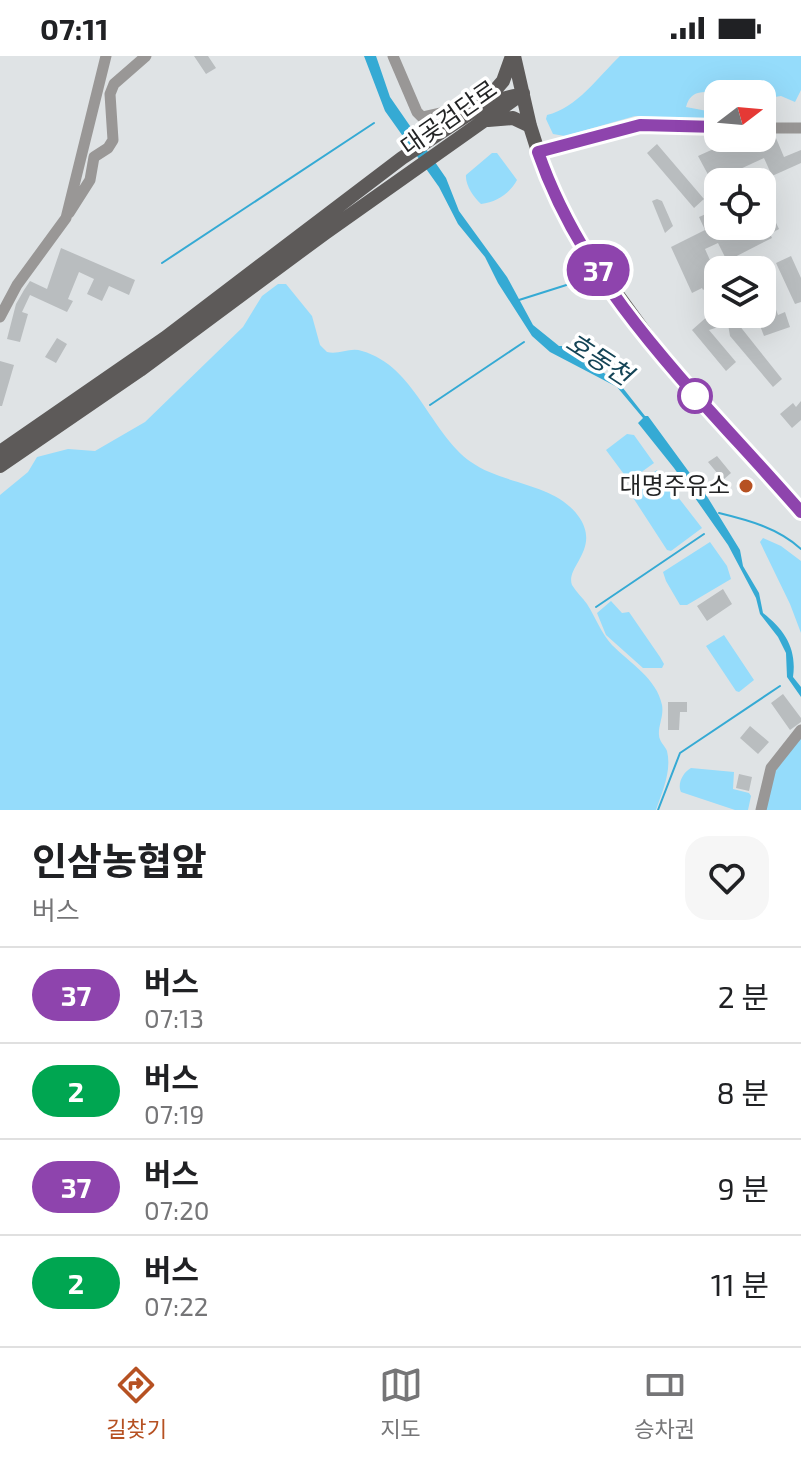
<!DOCTYPE html>
<html lang="ko">
<head>
<meta charset="utf-8">
<style>
  :root { --surface:#fff; --page:#f6f6f6; --text:#202124; --muted:#757577; --line:#e0e0e0; --accent:#b65122 }
  body { margin:0; font-family:"Exo 2","Noto Sans KR",sans-serif; background:var(--page); color:var(--text); height:100vh; display:flex; flex-direction:column; font-size:30px; white-space:nowrap }
  * { box-sizing:border-box; margin:0 }
  p { font-size:26px; color:var(--muted) }
  .icon { flex:none; width:44px; height:44px; fill:none; stroke:currentColor; stroke-width:2; stroke-linecap:round; stroke-linejoin:round }
  .map { position:relative; height:754px; overflow:hidden }
  .details { display:flex; flex-direction:column; background:var(--surface); flex:1 }
  .details>* { flex:none }
  .badge { padding:0 16px; border-radius:26px; font-size:28px; line-height:52px }
  .needle { width:52px; rotate:74deg }
  .fabs { position:absolute; left:704px; top:24px; display:grid; gap:16px }
  .fabs a { display:grid; place-items:center; width:72px; height:72px; border-radius:16px; background:var(--surface); box-shadow:0 8px 32px #0002; font-size:40px }
  .map>.badge { position:absolute; translate:-50% -50%; box-shadow:0 0 0 4px #fff }
  .round { display:grid; place-items:center; flex:none; width:84px; height:84px; border-radius:24px; background:var(--page) }
  .head { display:flex; align-items:center; justify-content:space-between; height:136px; padding:0 32px }
  h1 { font-size:38px; font-weight:700; line-height:60px }
  ul { padding:0; list-style:none }
  li { display:flex; align-items:center; gap:24px; height:96px; padding:0 32px; border-top:2px solid var(--line) }
  li div { flex:1 }
  li b { display:block; font-size:30px }
  li em { font-style:normal }
  li .badge { min-width:88px; font-weight:700; text-align:center }
  .status { display:flex; justify-content:space-between; align-items:center; height:56px; padding:0 40px; background:var(--surface); direction:ltr }
  .status svg { height:22px; fill:currentColor }
  .tabs { display:flex; justify-content:space-around; align-items:center; height:112px; border-top:2px solid var(--line); background:var(--surface); font-size:22px; color:var(--muted) }
  .tabs a { display:grid; justify-items:center; gap:4px }
  .tabs .on { color:var(--accent) }
  .map>svg:first-child { display:block }
  .green { fill:#95dcfb }
  .water { fill:#35aad4 }
  .lines { fill:none; stroke-linecap:round; stroke-linejoin:round }
  .stream { stroke:#35aad4; stroke-width:2 }
  .building { fill:#b9bdbf }
  .minor { stroke:#999796; stroke-width:11 }
  .major { stroke:#5d5a59; stroke-width:14 }
  .line-casing { stroke:#fff; stroke-width:18 }
  .line { stroke:#8e44ad; stroke-width:12 }
  .stop-dot { fill:#fff; stroke:#8e44ad; stroke-width:4 }
  .poi-dot { fill:#b65122; stroke:#fff; stroke-width:3 }
  .labels { text-anchor:middle; stroke-width:7; stroke-linejoin:round; paint-order:stroke }
  .street-label { font-size:24px; fill:#232425; stroke:#fff }
  .poi-label { font-size:24px; fill:#232425; stroke:#fff; text-anchor:end }
  .water-label { font-size:26px; font-style:italic; fill:#144456; stroke:#fff }
</style>
</head>
<body>
<div class="status"><b>07:11</b><svg viewBox="0 0 49 12"><path d="M0 12V9h3v3zM5 12V6h3v6zM10 12V3h3v9zM15 12V0h3v12zM26 1h20v11H26zM47 4h2v5h-2z"/></svg></div>
<div class="map">
<svg width="801" height="754" viewBox="0 0 801 754">
  <rect width="100%" height="100%" fill="#dfe3e5"/>
  <path class="green" d="M620,0H801V34L795,46L781,40L762,43V38C749,38 735,40 723,38C708,36 691,31 686,51L718,57V63L635,60L565,80L553,78L546,63L547,59C577,52 598,21 620,0Z
    M492,97H497L517,124C510,137 497,146 481,148C474,142 465,129 466,119Z
    M278,228H286L312,260L320,289L327,296C339,299 350,291 362,295C415,310 430,377 471,406C503,429 556,427 579,461C601,493 565,511 572,529C576,536 583,542 587,548C596,562 601,577 612,589C630,607 657,623 662,649C664,660 658,670 659,679C659,685 665,690 667,695C672,715 662,736 656,754H0V439L28,416L37,401L68,393L95,395L145,366L243,271L262,240Z
    M627,378L634,379L654,407L629,425L606,394Z
    M657,414L702,472L671,495L667,494L630,437L632,431Z
    M763,482L781,490L801,505V577L790,548L760,486Z
    M710,486L727,510L731,523L687,549H680L666,525L663,516Z
    M611,545L622,557L629,556L660,601L664,608L662,612H643L606,579L597,557Z
    M724,579L754,624L739,636L736,635L706,590Z
    M801,680V754H764L775,716Z
    M691,712L734,716L733,733L749,737L751,740L748,754H735L681,736C677,728 683,716 691,712Z"/>
  <path class="water" d="M364,0H376L390,41L446,122L459,155L507,221L533,269L559,290H563L619,327L645,360H648L708,442L740,494L743,510L759,537L763,557C785,574 797,593 793,621L801,631V641L787,621L786,597L778,581L760,558L756,542L728,489L674,412L638,367L643,362L617,331L550,296L532,280L498,227L485,201L458,168L439,131L385,55Z"/>
  <g class="lines">
    <path class="stream" d="M162,207L374,67
      M519,244L579,225
      M430,349L524,286
      M719,457C748,464 778,472 801,493
      M596,551L704,478
      M658,754L680,697L780,630"/>
  </g>
  <path class="building" d="M194,0H208L216,12L206,18Z
    M738,82H746L751,93L776,82L784,101L801,94V107L772,120L764,102L712,126L698,100Z
    M657,88L704,143L694,152L647,97Z
    M762,138L779,173L770,178L772,182L727,205L718,187L705,193L713,211L709,213L713,227L703,234L702,232L692,237L671,191L705,174L699,161L715,154L718,170H762Z
    M657,143L662,145L673,170L665,177L652,145Z
    M61,192L135,224L129,239L109,230L102,245L87,238L94,223L79,216L68,243L73,245L67,256L30,239L22,256L28,258L20,286L7,283L16,248L24,234L30,225L47,233Z
    M791,200L801,222V246L795,248L776,207Z
    M763,219L778,259L785,256L790,271L764,280L757,262L739,269L782,323L773,331L730,280L728,268L709,274L736,306L726,315L692,274L718,251V258H762Z
    M57,282L67,288L56,307L45,301Z
    M0,305L14,309L2,350H0Z
    M801,345V364L792,372L780,358L793,347L796,351Z
    M717,400L731,417L723,424L708,406Z
    M723,533L732,548L707,565L697,550Z
    M783,638L801,662V666L790,674L771,647Z
    M668,646H687V656H680L679,674H668Z
    M750,670L769,686L758,698L740,682Z
    M739,718L752,721L749,735L736,732Z"/>
  <g class="lines">
    <path class="minor" d="M393,0L417,56L422,61L440,57L444,59
      M762,72H801
      M538,96L640,69L718,71
      M69,157L90,124L94,101L108,92L113,84L110,38L114,28L146,0
      M0,261L17,229L66,162L106,0
      M761,754L771,712L801,674"/>
    <path class="major" d="M514,0L530,70L545,117L561,153L582,190L676,319L801,456
      M484,47L503,25L512,0
      M488,64L513,62L530,70
      M0,396L165,282L402,102L484,48L514,40
      M0,410L140,314L325,177L523,37"/>
  </g>
  <g class="lines">
    <g class="line-casing">
      <path id="line" d="M718,71L640,69L538,96C587,239 704,344 801,456"/>
    </g>
    <use href="#line" class="line"/>
  </g>
  <circle class="stop-dot" cx="695" cy="340" r="16"/>
  <circle class="poi-dot" cx="746" cy="430" r="8"/>
  <g class="labels">
    <g class="street-label">
      <text transform="translate(449 62) rotate(-35)" y="8">대곶검단로</text>
    </g>
    <g class="poi-label">
      <text x="730" y="438">대명주유소</text>
    </g>
    <g class="water-label">
      <text transform="translate(599 303) rotate(33)" y="9">호동천</text>
    </g>
  </g>
</svg>
<div class="fabs">
<a><svg class="needle" viewBox="-14 -14 28 28"><path d="M0-13l5 13h-10z" fill="#e53935"/><path d="M0 13l5-13h-10z" fill="#757577"/></svg></a>
<a><svg class="icon" aria-label="locate" viewBox="0 0 24 24"><circle cx="12" cy="12" r="6"/><path d="M12 2v4M12 18v4M2 12h4M18 12h4"/></svg></a>
<a><svg class="icon" aria-label="layers" viewBox="0 0 24 24"><path d="M12 4l9 5-9 5-9-5zM3 14l9 5 9-5"/></svg></a>
</div>
<b class="badge" style="left:598px;top:214px;background:#8e44ad;color:#fff">37</b>
</div>
<section class="details">
<div class="head"><div><h1>인삼농협앞</h1><p>버스</p></div><a class="round"><svg class="icon" aria-label="heart" viewBox="0 0 24 24"><path d="M12 20l-8-8c-3-5 5-10 8-4 3-6 11-1 8 4z"/></svg></a></div>
<ul>
<li><span class="badge" style="background:#8e44ad;color:#fff">37</span><div><b>버스</b><p>07:13</p></div><em>2 분</em></li>
<li><span class="badge" style="background:#00a651;color:#fff">2</span><div><b>버스</b><p>07:19</p></div><em>8 분</em></li>
<li><span class="badge" style="background:#8e44ad;color:#fff">37</span><div><b>버스</b><p>07:20</p></div><em>9 분</em></li>
<li><span class="badge" style="background:#00a651;color:#fff">2</span><div><b>버스</b><p>07:22</p></div><em>11 분</em></li>
</ul>
</section>
<nav class="tabs">
<a class="on"><svg class="icon" aria-label="directions" viewBox="0 0 24 24"><path d="M12 3l9 9-9 9-9-9zM9 14v-3h6M13 9l2 2-2 2"/></svg>길찾기</a>
<a><svg class="icon" aria-label="map" viewBox="0 0 24 24"><path d="M3 6l6-2 6 2 6-2v14l-6 2-6-2-6 2zM9 4v14M15 6v14"/></svg>지도</a>
<a><svg class="icon" aria-label="tickets" viewBox="0 0 24 24"><path d="M3 7h18v10H3zM15 7v10"/></svg>승차권</a>
</nav>
</body>
</html>
